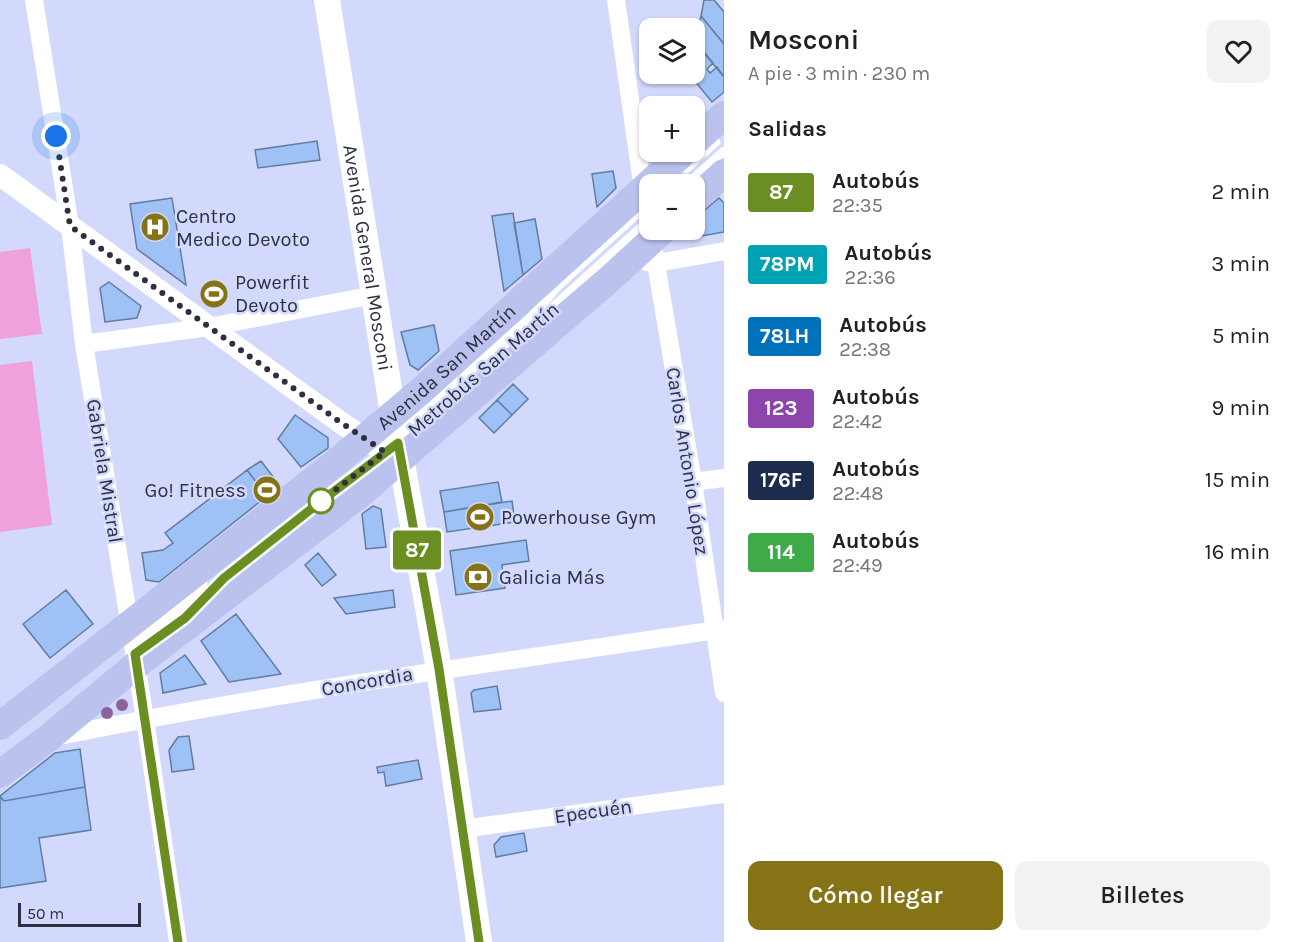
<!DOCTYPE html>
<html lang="es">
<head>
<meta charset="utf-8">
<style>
  :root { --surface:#fff; --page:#f2f2f2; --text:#202124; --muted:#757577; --accent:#867315 }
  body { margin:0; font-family:Karla,sans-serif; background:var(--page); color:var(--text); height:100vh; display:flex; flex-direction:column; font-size:22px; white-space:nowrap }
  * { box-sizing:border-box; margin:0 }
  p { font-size:20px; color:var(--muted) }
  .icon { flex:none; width:33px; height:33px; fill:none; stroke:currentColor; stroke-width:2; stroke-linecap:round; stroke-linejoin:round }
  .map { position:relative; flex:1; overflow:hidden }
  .drawer { display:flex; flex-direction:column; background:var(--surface); width:570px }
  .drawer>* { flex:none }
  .badge { padding:0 12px; border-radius:4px; font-size:21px; line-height:39px }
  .controls { position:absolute; left:639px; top:18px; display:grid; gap:12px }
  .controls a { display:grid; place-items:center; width:66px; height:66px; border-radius:12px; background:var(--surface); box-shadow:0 2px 4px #0004; font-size:30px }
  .scale { position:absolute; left:18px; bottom:15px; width:123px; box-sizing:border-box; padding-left:6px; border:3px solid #2d3041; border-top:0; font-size:16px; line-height:21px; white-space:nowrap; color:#2d3041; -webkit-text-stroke:4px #d2d9fc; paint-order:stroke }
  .you { position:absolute; width:30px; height:30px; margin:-15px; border:4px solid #fff; border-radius:50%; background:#1a73e8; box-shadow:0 0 0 9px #1a73e833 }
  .map>.badge { position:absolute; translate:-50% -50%; box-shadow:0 0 0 3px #fff }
  h2 { padding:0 24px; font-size:22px; line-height:54px }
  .round { display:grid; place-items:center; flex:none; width:63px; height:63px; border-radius:12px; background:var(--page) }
  .headline { display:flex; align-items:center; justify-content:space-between; height:102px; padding:0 24px }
  h1 { font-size:28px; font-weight:600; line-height:45px }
  .cta { display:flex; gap:12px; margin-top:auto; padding:12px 24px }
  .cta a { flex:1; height:69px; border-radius:12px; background:var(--accent); color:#fff; font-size:24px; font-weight:600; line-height:69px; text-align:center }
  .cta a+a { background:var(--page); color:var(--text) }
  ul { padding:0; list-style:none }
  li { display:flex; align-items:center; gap:18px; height:72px; padding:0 24px }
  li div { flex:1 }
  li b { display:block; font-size:22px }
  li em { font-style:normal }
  li .badge { min-width:66px; font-weight:700; text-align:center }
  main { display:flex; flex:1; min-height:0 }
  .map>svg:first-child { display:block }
  .green { fill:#eea1da }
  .building { fill:#9ec2f5; stroke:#637b9e; stroke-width:1.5 }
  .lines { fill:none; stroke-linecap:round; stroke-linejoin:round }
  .service { stroke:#fff; stroke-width:9 }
  .minor { stroke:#fff; stroke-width:18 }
  .tertiary { stroke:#fff; stroke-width:22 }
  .secondary { stroke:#fff; stroke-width:26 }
  .primary { stroke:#bbc2ee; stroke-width:28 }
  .tree { fill:#8d6298 }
  .line-casing { stroke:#fff; stroke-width:14 }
  .line { stroke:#6b8e23; stroke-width:9 }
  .walk { stroke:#2d3041; stroke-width:6; stroke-dasharray:0 10.8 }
  .stop-dot { fill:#fff; stroke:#6b8e23; stroke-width:3 }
  .labels { text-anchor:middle; stroke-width:5; stroke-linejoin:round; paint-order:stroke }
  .poi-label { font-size:20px; fill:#2d3041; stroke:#d2d9fc; text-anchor:start }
  .street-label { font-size:20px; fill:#2d3041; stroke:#d2d9fc }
</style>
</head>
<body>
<main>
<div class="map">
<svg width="724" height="942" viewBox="0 0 724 942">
  <rect width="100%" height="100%" fill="#d2d9fc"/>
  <path class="green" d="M30,248L42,334L0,339V252Z
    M32,361L52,525L0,532V365Z"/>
  <path class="building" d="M704,0H714L724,12V44L701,16Z
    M701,16L724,44V77L695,42Z
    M698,45L713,63L707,69L710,73L717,67L724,77V92L712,102L689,74H694V48Z
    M317,141L320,160L258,168L255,150Z
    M613,171L616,188L597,207L592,174Z
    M172,198L186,285L137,249L130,204Z
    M719,198L724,203V232L690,238L686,230H694V219Z
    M513,213L523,275L504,291L492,216Z
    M535,219L542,259L523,275L514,223Z
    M109,282L141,306L137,318L105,322L100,288Z
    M434,325L439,351L418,370L410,365L401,332Z
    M513,384L528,399L512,415L497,400Z
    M497,400L512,415L494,433L479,418Z
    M295,415L328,438V448L301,467L278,439Z
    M261,461L281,487L267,496L247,470Z
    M247,470L267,496L159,582L146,580L142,553L163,550L173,543L165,533Z
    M498,482L502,502L444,512L440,491Z
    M512,501L515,522L447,532L444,512Z
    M373,506L381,509L386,547L366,549L362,514Z
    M526,540L529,561L502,565L505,588L456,595L450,551Z
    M318,553L336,575L322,586L305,565Z
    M66,590L93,624L50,658L23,624Z
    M393,590L395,607L346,614L334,598Z
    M236,614L281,674L229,682L201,641Z
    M185,655L206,684L163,693L160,673Z
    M497,686L501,709L474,712L471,693L474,690Z
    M189,736L194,769L172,772L169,750L178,737Z
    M80,749L85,787L4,801L0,796L55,753Z
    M418,760L422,779L386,786L384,772L378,773L377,767Z
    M85,787L91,830L39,838L46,881L0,888V797L4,801Z
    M524,833L527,851L496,857L494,845L501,837Z"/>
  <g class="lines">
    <path class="service" d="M686,169L716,142
      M687,184L724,151
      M489,365L650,219
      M400,429L433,404L532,316L558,286L647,205
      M211,592L224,578L384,453
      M131,642C161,624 180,610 203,583"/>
    <path class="minor" d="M34,0L70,226L84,344L145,719L178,942
      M616,0L643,190L650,225
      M651,234L693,482L724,693
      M646,262L657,263L724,251
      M84,344L209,327L374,295
      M693,482L724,478
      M54,737C276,692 500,662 724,629
      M461,829L724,794"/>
    <path class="tertiary" d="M0,175L340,422L385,452L401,461"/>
    <path class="secondary" id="s1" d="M327,0L393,414L439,669L479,942"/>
    <g class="primary">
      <path d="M694,142L724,115"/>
      <path d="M694,200L724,173"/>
      <path id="s2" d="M0,726L334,464L422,390L684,152"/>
      <path d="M0,774L47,739L136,665L359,495L613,276L663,230"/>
    </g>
  </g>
  <g class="tree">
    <circle cx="122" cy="705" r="6"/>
    <circle cx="107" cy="713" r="6"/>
  </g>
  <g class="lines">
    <g class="line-casing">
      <path id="line" d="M178,942L135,654L185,618L224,578L320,502L398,443L439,669L479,942"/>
    </g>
    <use href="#line" class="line"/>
    <path class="walk" d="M56,136L70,226L340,422L385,452L321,501"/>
  </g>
  <defs>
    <g id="hospital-disc" transform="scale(1.5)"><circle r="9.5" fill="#867315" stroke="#d2d9fc"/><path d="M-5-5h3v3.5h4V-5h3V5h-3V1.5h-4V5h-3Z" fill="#fff"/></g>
    <g id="stadium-disc" transform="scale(1.5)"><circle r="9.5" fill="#867315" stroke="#d2d9fc"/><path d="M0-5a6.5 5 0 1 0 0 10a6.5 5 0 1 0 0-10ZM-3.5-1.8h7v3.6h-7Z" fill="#fff"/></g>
    <g id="bank-disc" transform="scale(1.5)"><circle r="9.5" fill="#867315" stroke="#d2d9fc"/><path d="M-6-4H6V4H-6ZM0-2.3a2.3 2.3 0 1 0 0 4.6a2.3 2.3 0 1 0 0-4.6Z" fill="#fff"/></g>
  </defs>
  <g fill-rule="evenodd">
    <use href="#hospital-disc" x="155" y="227"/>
    <use href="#stadium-disc" x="214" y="294"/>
    <use href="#stadium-disc" x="267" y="490"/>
    <use href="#stadium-disc" x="480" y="517"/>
    <use href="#bank-disc" x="478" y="577"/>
  </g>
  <circle class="stop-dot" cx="321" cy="501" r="12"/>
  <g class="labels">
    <g class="poi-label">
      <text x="176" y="223">Centro<tspan x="176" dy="23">Medico Devoto</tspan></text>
      <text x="235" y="289">Powerfit<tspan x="235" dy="23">Devoto</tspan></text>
      <text x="246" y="497" text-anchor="end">Go! Fitness</text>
      <text x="501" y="524">Powerhouse Gym</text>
      <text x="499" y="584">Galicia Más</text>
    </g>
    <g class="street-label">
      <text dy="7" stroke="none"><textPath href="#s1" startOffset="261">Avenida General Mosconi</textPath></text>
      <text dy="7" stroke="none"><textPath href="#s2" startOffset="573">Avenida San Martín</textPath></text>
      <text transform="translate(483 369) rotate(-41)" y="7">Metrobús San Martín</text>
      <text transform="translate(688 461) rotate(81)" y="7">Carlos Antonio López</text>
      <text transform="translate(105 471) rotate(81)" y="7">Gabriela Mistral</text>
      <text transform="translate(367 681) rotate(-10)" y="7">Concordia</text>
      <text transform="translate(593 811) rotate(-8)" y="7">Epecuén</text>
    </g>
  </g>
</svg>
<div class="controls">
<a><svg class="icon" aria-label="layers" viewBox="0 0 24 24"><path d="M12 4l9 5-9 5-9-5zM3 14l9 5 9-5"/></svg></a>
<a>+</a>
<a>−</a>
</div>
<div class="scale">50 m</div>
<div class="you" style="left:56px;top:136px"></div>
<b class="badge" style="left:417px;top:550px;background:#6b8e23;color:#fff">87</b>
</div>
<section class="drawer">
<div class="headline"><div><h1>Mosconi</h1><p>A pie · 3 min · 230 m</p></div><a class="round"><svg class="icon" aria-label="heart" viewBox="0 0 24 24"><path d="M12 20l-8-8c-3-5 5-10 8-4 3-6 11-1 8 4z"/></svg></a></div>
<h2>Salidas</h2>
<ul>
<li><span class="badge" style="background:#6b8e23;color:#fff">87</span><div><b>Autobús</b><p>22:35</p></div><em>2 min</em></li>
<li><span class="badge" style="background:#00a3b4;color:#fff">78PM</span><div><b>Autobús</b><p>22:36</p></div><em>3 min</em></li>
<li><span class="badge" style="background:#0072bc;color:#fff">78LH</span><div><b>Autobús</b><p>22:38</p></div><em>5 min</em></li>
<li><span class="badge" style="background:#8e44ad;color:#fff">123</span><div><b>Autobús</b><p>22:42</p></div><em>9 min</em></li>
<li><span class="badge" style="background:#1d2b4f;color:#fff">176F</span><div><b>Autobús</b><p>22:48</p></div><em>15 min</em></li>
<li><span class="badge" style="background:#3fab48;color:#fff">114</span><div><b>Autobús</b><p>22:49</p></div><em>16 min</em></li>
</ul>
<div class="cta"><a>Cómo llegar</a><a>Billetes</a></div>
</section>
</main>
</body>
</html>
